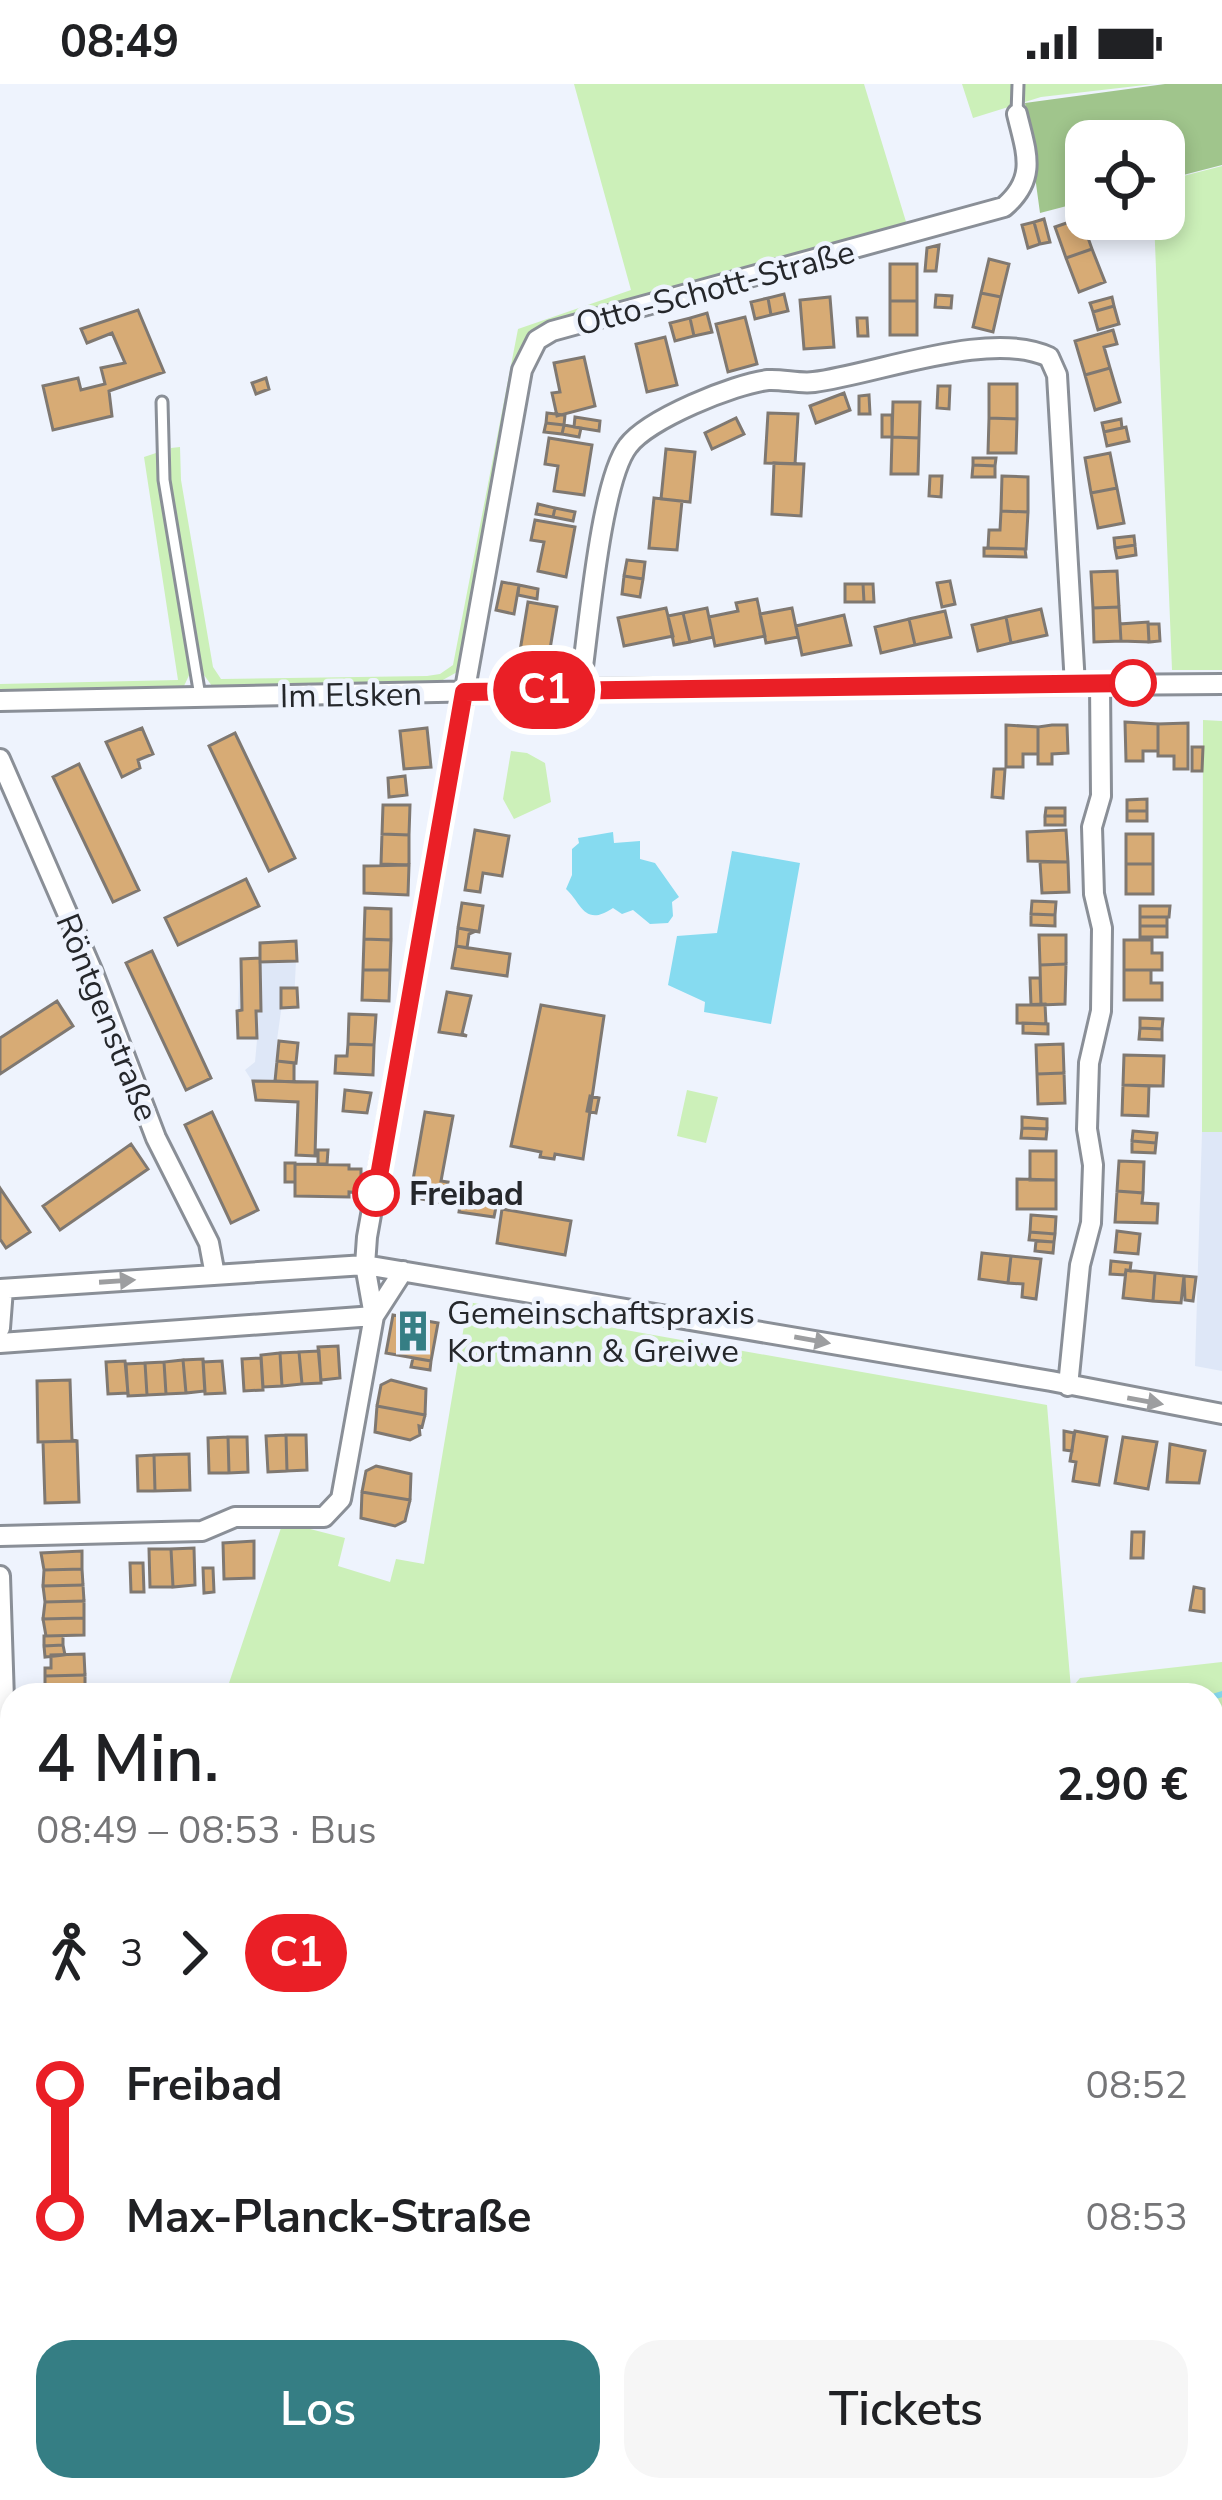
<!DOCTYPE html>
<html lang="de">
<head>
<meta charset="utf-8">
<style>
  :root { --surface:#fff; --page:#f6f6f6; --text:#202124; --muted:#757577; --accent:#357e84 }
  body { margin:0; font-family:"Nunito Sans",sans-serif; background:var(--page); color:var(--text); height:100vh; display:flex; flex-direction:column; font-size:45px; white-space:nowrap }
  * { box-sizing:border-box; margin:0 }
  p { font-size:39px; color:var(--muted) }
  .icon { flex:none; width:66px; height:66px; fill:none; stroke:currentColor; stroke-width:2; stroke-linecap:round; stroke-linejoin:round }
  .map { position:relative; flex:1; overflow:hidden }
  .side { position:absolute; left:0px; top:1599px; width:1224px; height:819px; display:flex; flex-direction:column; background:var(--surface); border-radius:36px 36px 0 0; box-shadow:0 6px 18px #0003 }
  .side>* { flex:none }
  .badge { padding:0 24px; border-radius:39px; font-size:42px; line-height:78px }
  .controls { position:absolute; left:1065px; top:36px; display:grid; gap:24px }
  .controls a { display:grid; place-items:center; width:120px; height:120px; border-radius:24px; background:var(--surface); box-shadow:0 6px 18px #0003; font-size:60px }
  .map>.badge { position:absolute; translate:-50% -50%; box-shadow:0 0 0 6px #fff }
  .legs { display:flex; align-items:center; gap:18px; height:132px; padding:0 36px; font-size:39px }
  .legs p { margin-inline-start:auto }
  .headline { display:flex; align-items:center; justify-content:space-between; height:204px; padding:0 36px }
  h1 { font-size:66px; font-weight:600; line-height:90px }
  .cta { display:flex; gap:24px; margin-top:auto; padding:24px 36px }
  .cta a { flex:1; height:138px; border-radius:36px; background:var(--accent); color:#fff; font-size:48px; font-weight:600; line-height:138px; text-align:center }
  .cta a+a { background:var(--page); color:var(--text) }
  ul { padding:0 36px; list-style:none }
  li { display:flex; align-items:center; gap:42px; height:132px; font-size:45px }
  li i { display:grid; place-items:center; width:18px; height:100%; margin:0 15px; background:currentColor }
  li i::after { content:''; width:30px; height:30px; margin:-15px; border:9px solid; border-radius:50%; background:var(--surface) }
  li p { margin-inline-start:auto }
  li:first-child i { background:linear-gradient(#0000 50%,currentColor 0) }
  li:last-child i { background:linear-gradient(currentColor 50%,#0000 0) }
  .status { display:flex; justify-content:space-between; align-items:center; height:84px; padding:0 60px; background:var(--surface); direction:ltr }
  .status svg { height:33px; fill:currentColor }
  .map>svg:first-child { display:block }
  .built { fill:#dee7f7 }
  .green { fill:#ccf0b9 }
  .forest { fill:#a0c58c }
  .water { fill:#86dbf0 }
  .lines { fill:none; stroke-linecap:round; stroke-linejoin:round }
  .stream { stroke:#86dbf0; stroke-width:6 }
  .building { fill:#d7ab75; stroke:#7f7871; stroke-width:3 }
  .lane-casing { stroke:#8a8f97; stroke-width:15 }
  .street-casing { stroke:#8a8f97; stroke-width:24 }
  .primary-casing { stroke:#cfcfd0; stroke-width:33 }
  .lane { stroke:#fff; stroke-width:9 }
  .street { stroke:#fff; stroke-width:18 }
  .primary { stroke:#f8c7ab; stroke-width:27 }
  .oneway { fill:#9d9ea0 }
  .line-1-casing { stroke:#fff; stroke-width:27 }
  .line-1 { stroke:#ea1f26; stroke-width:18 }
  .stop-1-dot { fill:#fff; stroke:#ea1f26; stroke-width:6 }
  .labels { text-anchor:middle; stroke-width:9; stroke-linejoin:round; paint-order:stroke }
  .street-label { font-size:33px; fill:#25272b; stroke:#eef3fd }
  .stop-label { font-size:33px; font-weight:bold; fill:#25272b; stroke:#eef3fd; text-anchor:start }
  .poi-label { font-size:33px; fill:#25272b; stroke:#eef3fd; text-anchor:start }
</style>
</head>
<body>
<div class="status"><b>08:49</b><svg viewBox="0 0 49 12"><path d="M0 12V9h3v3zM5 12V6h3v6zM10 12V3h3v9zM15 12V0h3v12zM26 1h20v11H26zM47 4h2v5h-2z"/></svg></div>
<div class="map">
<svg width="1222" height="2416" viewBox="0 0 1222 2416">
  <rect width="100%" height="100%" fill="#eef3fd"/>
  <path class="built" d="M297,856L294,918L282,920L277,956L299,958L294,998L252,997L245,986L255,978L257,956L237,955L240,874H259V858Z
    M1202,1048H1222V1287L1195,1282Z
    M1212,2272L1222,2273V2416H864L865,2406H1212Z"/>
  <path class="green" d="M574,0H864L907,141L532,250L517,279L459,587L441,597L212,602L201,587L171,396V364L180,363L181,396L213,583L221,595L427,592L440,590L453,581L518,245L631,206Z
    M962,0H1154L1041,13L973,34Z
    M1222,82V586H1172L1154,135H1164V97Z
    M159,368L158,396L191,587L184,602L0,606V600L178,596L144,373Z
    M1203,636L1222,637V1048H1202Z
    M511,667L527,669L545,679L551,718L514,735L503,715Z
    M687,1006L718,1013L706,1059L677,1052Z
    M468,1218L1047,1321L1071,1605L1080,1594L1222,1578V1668L1212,1667V1611H225L283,1438L345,1454L338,1482L390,1498L396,1475L424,1480Z
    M12,2040V2160L0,2161V2041Z
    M1212,2047L1222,2048V2177L1212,2176Z
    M12,2204V2406H287V2416H0V2205Z"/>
  <path class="forest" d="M1165,0H1222V81L1164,96V57H1086V117L1040,129L1025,19Z"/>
  <path class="water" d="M613,748L614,759L640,757V775L655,779L679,813L672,818L673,832L668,839L650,840L633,826L622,830L613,824C584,844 581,818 566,805L572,791V765L579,759L578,754Z
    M732,767L800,779L771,940L704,928L705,918L668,901L677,852L717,849Z"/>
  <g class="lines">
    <path class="stream" d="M1212,1613L1222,1610
      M0,2088H12"/>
  </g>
  <path class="building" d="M1081,134L1092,165L1066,174L1055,143Z
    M1044,135L1050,158L1040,160L1034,138Z
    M1034,138L1040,160L1028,164L1022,141Z
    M939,161L936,187H925L927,164Z
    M1092,165L1105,198L1079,208L1066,174Z
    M989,175L1009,180L1001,213L981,209Z
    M890,180H917V217H890Z
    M981,209L1001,213L993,248L973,243Z
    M784,210L788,227L771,231L768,214Z
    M936,211L952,212L951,224L935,223Z
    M830,213L834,263L804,265L800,216Z
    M1112,213L1114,222L1093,228L1090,219Z
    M768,214L771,231L755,235L751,218Z
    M890,217H917V251H890Z
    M1114,222L1119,240L1098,246L1093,228Z
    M138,226L164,288L109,307L112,332L53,346L43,302L78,294L81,306L105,300L101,284L125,279L112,249L87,259L81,245Z
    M707,229L712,248L694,252L690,234Z
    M745,233L757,280L728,288L716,240Z
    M690,234L694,252L675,257L670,239Z
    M857,234H867L868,252H858Z
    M1113,246L1117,260L1104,263L1110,284L1085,291L1075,257Z
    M665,253L677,301L647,308L636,260Z
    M584,273L595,322L557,332L552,309L560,308L554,279Z
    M1110,284L1120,318L1095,326L1085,291Z
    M266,294L269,305L256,310L252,299Z
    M989,300H1017V335L989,334Z
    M938,302H950L949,325L937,324Z
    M844,309L850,326L816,339L810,322Z
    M869,311L870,330H859V312Z
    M893,318H920L919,354L892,353Z
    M547,329L565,331L564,341L546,339Z
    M768,329L798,330L795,380L765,379Z
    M882,331H892V353H882Z
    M575,333L600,337L599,347L574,343Z
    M736,334L744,350L712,365L705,349Z
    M989,334L1017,335L1016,369H988Z
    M1121,335L1122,344L1104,348L1102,339Z
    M546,339L564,341L562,350L544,348Z
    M564,341L581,344L579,353L562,350Z
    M1126,343L1129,357L1107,362L1104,348Z
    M892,353L919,354L918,390H891Z
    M549,354L592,361L584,411L554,407L558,382L545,380Z
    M666,365L695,368L690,418L661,415Z
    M1110,369L1117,404L1091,409L1085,374Z
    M973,374H996L995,382L973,381Z
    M774,379L804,380L801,432L772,430Z
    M973,381L995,382V393H972Z
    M930,392H942L941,413L929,412Z
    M1002,392L1028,393V428L1001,427Z
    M1117,404L1124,439L1098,444L1091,409Z
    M654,414L682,417L677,466L649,464Z
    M538,420L555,424L553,433L536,430Z
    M555,424L575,428L573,437L553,433Z
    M1001,427L1028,428L1026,465L988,464L989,446H1000Z
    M535,436L575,443L566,493L538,487L544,458L531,456Z
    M1134,452L1135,461L1115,464L1114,454Z
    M1135,461L1136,471L1117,474L1115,464Z
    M984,464L1025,465L1026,473L984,472Z
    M627,476L645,478L643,495L624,492Z
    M1117,487L1119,523L1093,524L1091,488Z
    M624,492L643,495L640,513L622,510Z
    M950,497L955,520L942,523L937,499Z
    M502,498L519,501L514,530L496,526Z
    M845,500H863L864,518H845Z
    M863,500H873L874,518H864Z
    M519,501L538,505L537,515L518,511Z
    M757,515L765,552L715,562L709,533L738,527L736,519Z
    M528,518L557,523L549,571L520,567Z
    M1119,523L1121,557L1094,558L1093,524Z
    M666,524L673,552L624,562L618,534Z
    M707,524L713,553L690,558L683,529Z
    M792,524L798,553L766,559L760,530Z
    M1041,525L1047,551L1011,559L1006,533Z
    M945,527L951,553L915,561L909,535Z
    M683,529L690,558L674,561L668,532Z
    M844,531L851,561L802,571L796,542Z
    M1006,533L1011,559L978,567L972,541Z
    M909,535L915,561L881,569L875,543Z
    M1148,538L1149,558L1121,557L1120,540Z
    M1148,540H1159L1160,557L1149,558Z
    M1125,638L1158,640V667H1143V677H1126Z
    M1188,639V685H1174V672H1158V640Z
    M1006,641L1038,643V670H1023V683H1006Z
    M1052,641H1067L1068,669L1052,670V680H1038V643Z
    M142,644L153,670L138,676L140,684L122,693L106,658Z
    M427,644L431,683L404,685L400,647Z
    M235,649L295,774L269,787L209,662Z
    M1192,663H1203L1202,687H1192Z
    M79,680L139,806L113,818L53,693Z
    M994,685H1005L1003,714L992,713Z
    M405,692L407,711L389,713L388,694Z
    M1147,715V727H1127V716Z
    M383,721H410L409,751L382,750Z
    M1046,724H1065V732H1045Z
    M1127,727H1147V737H1127Z
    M1045,732H1065V741H1045Z
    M475,746L509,752L502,792L483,789L480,808L465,806Z
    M1066,746L1068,778L1028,777L1027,748Z
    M382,750L409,751V781L381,780Z
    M1126,750H1153V780H1126Z
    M1040,778H1068L1069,808L1042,809Z
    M1126,780H1153V810H1126Z
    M409,781L408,811L364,809V782Z
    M246,795L259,822L178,861L165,834Z
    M1032,817L1056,818L1055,831L1031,830Z
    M462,819L483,822L479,848L458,844Z
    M1140,822H1170L1169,833H1140Z
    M365,824L391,825V856L364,855Z
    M1031,830L1055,831V842L1031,841Z
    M1140,833H1167V842H1140Z
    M1140,842H1167V853H1140Z
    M458,844L476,847L469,850L467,864L456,862Z
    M1039,851H1066V880L1040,881Z
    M364,855L391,856L390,886H363Z
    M1124,856H1152V869H1162V886H1124Z
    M296,857L297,877L260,878V859Z
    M456,862L510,870L507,892L452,884Z
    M152,867L211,994L186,1006L126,879Z
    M260,874L261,927H256L257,954H238L237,927L242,926L241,875Z
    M1066,880L1065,920L1041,921L1040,881Z
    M363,886H390L389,917L362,916Z
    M1124,886H1151V899H1162V916H1124Z
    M1030,894H1040L1041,921H1031Z
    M281,904H297L298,923L281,924Z
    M447,908L471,912L462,950L467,952L439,948Z
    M57,917L73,942L0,990V954Z
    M1045,920L1046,940L1017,939V921Z
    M541,921L604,932L583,1075L555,1070L554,1075L540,1073L541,1068L511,1062Z
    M349,930L376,931L374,961L348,960Z
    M1140,934L1163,935L1162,945L1140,944Z
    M1023,939L1048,940V950L1023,949Z
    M1140,944L1162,945V956L1139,955Z
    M279,957L298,959L296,979L277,977Z
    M348,960L374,961L373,991L335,989L336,972H347Z
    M1063,960L1064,989L1037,990L1036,961Z
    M1124,971L1164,972L1163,1002L1123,1001Z
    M277,977L294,979V998L275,997Z
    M1064,989L1065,1019L1038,1020L1037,990Z
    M253,997L317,998L315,1072L296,1071L298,1018L256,1016Z
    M1123,1001L1149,1002L1148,1032L1122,1031Z
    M345,1006L371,1009L367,1029L343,1027Z
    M590,1012L599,1014L596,1029L587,1027Z
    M212,1028L258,1126L231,1139L185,1041Z
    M425,1028L453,1032L441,1097L448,1098L444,1119L410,1113Z
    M1022,1033L1047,1035V1045L1022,1044Z
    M1022,1044L1047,1045L1046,1055L1021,1054Z
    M1133,1047L1157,1049L1156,1059L1132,1057Z
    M1132,1057L1156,1059L1155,1069L1132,1068Z
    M131,1060L148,1085L60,1146L43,1122Z
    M318,1066H328L327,1080H318Z
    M1030,1067H1056V1096H1030Z
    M1119,1077L1144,1078L1143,1109L1117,1107Z
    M285,1079H295V1098H285Z
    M295,1080L349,1081V1085H361V1109L349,1108V1113L295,1112Z
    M1017,1095L1056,1096V1125H1017Z
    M463,1102L499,1108L494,1133L459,1128Z
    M0,1104L30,1148L6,1164L0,1155Z
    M1117,1107L1143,1109L1142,1119L1158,1120L1157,1139L1115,1138Z
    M502,1125L571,1137L565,1171L497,1159Z
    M1031,1131L1056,1133L1055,1150L1030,1148Z
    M1117,1147L1140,1150L1138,1170L1115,1168Z
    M1030,1148L1055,1150L1054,1158L1029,1156Z
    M1036,1157L1054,1158L1053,1169L1035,1167Z
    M982,1169L1011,1172L1008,1199L979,1195Z
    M1011,1172L1041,1175L1036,1215L1022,1213L1023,1200L1008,1199Z
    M1111,1177L1131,1179L1130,1187L1126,1186L1125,1191L1110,1190Z
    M1126,1186L1155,1189L1153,1217L1123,1214Z
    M1155,1189L1184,1192L1181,1219L1153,1217Z
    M1184,1192L1196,1193L1193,1217L1185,1216Z
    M393,1231L438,1239L431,1277L386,1269Z
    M338,1262L340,1294L321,1296L318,1263Z
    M319,1267L321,1299L302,1300L299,1268Z
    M299,1268L302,1300L282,1302L280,1269Z
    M280,1269L282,1302L263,1303L261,1271Z
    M261,1274L263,1306L244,1307L242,1275Z
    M413,1274L431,1277L430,1286L411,1283Z
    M203,1275L205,1307L186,1309L183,1276Z
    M183,1276L186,1309L166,1310L164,1278Z
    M125,1277L128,1309L108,1310L106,1278Z
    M222,1277L225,1309L205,1310L203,1278Z
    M164,1278L166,1310L147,1311L145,1279Z
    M145,1279L147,1311L128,1312L126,1280Z
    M70,1296L72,1356L77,1357L38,1358L37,1297Z
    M391,1296L426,1305L425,1331L377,1322L381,1301Z
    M377,1322L425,1331L422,1343L419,1342L420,1351L410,1356L375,1348Z
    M1064,1347L1074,1349L1072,1367L1064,1366Z
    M1075,1347L1107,1353L1099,1401L1073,1397L1076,1378L1070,1377Z
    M286,1351H306L307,1386L287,1387Z
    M286,1351L287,1387L268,1388L266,1352Z
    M228,1353H247L248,1388L229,1389Z
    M228,1353L229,1389H209L208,1354Z
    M1123,1353L1157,1358L1148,1405L1115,1399Z
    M77,1357L79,1418L45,1419L43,1358H38Z
    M1170,1360L1205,1367L1199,1399L1167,1398Z
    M189,1370L190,1406L155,1407L154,1371Z
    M154,1371L155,1407H138L137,1372Z
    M376,1382L411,1390L410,1416L362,1408L366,1387Z
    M362,1408L410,1416L405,1437L395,1442L361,1434Z
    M1132,1448H1144L1143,1474H1131Z
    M254,1457V1494L224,1495L223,1459Z
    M194,1464L195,1501L173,1503L171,1465Z
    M149,1465H171L173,1503H150Z
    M82,1467V1485L44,1486L41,1469Z
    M130,1479H143L144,1508H131Z
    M203,1484H213L214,1508L204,1509Z
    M82,1485L83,1501L43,1502L44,1486Z
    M83,1501L84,1517L45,1518L43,1502Z
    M1194,1503L1204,1505V1528L1190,1526Z
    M84,1517V1534L43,1535L45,1518Z
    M84,1534V1551L46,1552L43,1535Z
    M44,1552H63V1561L44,1562Z
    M63,1561L65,1571L45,1573L44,1562Z
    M84,1570L85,1591L45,1592V1584H51V1571Z
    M85,1591V1611H52V1602H45V1592Z
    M202,1605V1611H176V1606Z
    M0,1940H7V1946H12V1963H2L0,1986Z
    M1212,2344H1222V2416H1190L1191,2406H1212Z
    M324,2406H356V2410L324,2411Z
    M486,2406H519V2416H486Z
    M536,2406H556V2416H536Z
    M579,2406H599V2416H579Z
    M615,2406H641V2416H615Z
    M681,2406H712V2416H682Z
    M782,2406H801L799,2416H780Z
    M1006,2406H1041V2416H1006Z
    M438,2408L439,2416H406V2409Z
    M356,2410V2416H325L324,2411Z"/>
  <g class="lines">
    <g class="lane-casing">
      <path id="lane" d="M1017,30L1018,0
        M162,318L164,396L200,612"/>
    </g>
    <g class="street-casing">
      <path id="street" d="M580,605C588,553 600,398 628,362C648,335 734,300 768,296C783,295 799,300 814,298C877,290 990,245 1049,273L1057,291L1075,601
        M0,617L580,605L1222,600
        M0,675L92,886L156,1054L209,1159L215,1191
        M0,1205L365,1181L1051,1297L1222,1330
        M374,1232L403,1187
        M0,1244L3,1205
        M0,1259L374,1232
        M1068,1302L1080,1181L1091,1139L1093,1081L1087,1045L1089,979L1101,927L1102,844L1094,810L1092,743L1101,712L1100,600
        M0,1452L202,1447L235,1433H324L341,1415L374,1232L365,1181L367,1153L522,286L537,256L552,247L1004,123C1038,94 1026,68 1017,30
        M0,1492L6,1678H0
        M0,1927L12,1926
        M831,2416L833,2406"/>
    </g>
    <g class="primary-casing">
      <path id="primary" d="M0,2186L12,2185
        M1212,2206L1222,2208"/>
    </g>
    <use href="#lane" class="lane"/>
    <use href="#street" class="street"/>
    <use href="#primary" class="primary"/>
  </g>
  <defs><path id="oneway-solid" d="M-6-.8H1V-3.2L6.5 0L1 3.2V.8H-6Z" transform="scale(3)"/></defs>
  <g class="oneway">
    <use href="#oneway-solid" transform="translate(117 1197) rotate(-4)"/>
    <use href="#oneway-solid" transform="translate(812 1256) rotate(10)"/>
    <use href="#oneway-solid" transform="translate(1145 1317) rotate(10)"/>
  </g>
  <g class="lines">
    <g class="line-1-casing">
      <path id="line-1" d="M376,1109L464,608L1133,599"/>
    </g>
    <use href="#line-1" class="line-1"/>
  </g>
  <defs>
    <g id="building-bare" transform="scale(3.24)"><path d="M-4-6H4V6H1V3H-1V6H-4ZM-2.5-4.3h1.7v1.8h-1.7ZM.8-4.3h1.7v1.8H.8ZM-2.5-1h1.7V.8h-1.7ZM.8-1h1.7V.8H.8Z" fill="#357e84" stroke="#eef3fd" stroke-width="2.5" paint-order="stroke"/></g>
  </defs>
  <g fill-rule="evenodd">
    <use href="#building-bare" x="413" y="1247"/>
  </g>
  <g class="stop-1-dot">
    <circle cx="1133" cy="599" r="21"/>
    <circle cx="376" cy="1109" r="21"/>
  </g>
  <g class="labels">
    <g class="street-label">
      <text transform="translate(715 203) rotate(-15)" y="12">Otto-Schott-Straße</text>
      <text transform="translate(351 610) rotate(-1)" y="12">Im Elsken</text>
      <text transform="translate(108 933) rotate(68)" y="12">Röntgenstraße</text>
    </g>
    <g class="stop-label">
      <text x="409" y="1121">Freibad</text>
    </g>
    <g class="poi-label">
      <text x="447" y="1240">Gemeinschaftspraxis<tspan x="447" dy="38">Kortmann &amp; Greiwe</tspan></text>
    </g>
  </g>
</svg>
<div class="controls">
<a><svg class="icon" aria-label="locate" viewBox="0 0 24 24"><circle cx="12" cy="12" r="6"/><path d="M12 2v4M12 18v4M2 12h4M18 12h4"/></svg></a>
</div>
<b class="badge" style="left:544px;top:606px;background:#ea1f26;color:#fff">C1</b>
<section class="side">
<div class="headline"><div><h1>4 Min.</h1><p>08:49 – 08:53 · Bus</p></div><b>2.90 €</b></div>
<div class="legs"><svg class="icon" aria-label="walk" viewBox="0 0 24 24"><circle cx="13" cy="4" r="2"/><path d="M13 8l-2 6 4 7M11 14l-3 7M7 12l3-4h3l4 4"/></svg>3<svg class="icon" aria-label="forward" viewBox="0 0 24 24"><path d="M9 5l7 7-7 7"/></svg><b class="badge" style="background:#ea1f26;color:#fff">C1</b></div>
<ul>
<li><i style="color:#ea1f26"></i><b>Freibad</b><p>08:52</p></li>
<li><i style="color:#ea1f26"></i><b>Max-Planck-Straße</b><p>08:53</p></li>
</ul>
<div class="cta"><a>Los</a><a>Tickets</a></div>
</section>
</div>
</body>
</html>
